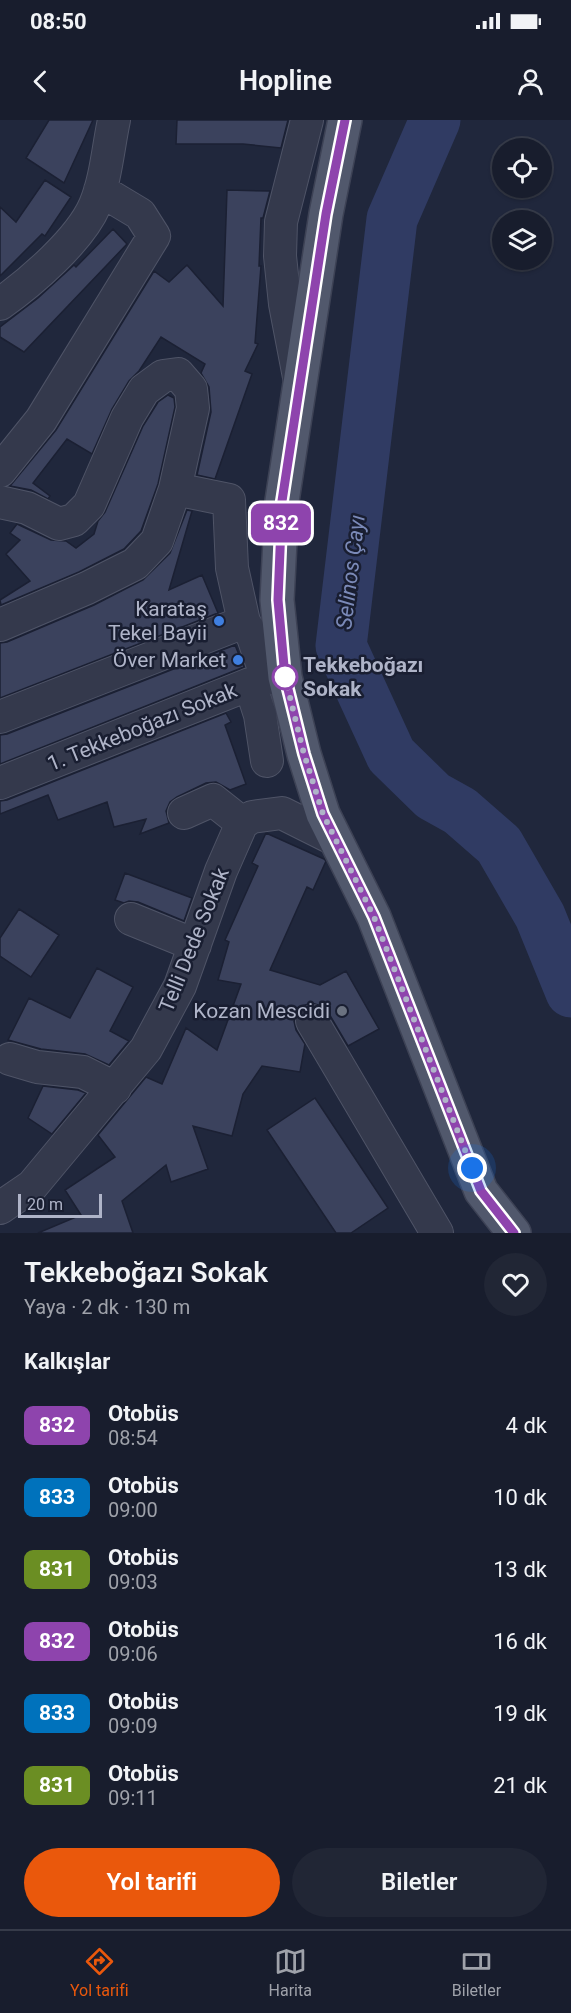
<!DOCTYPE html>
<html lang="tr">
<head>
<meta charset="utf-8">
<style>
  :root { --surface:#181d2d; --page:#212635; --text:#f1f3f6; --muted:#9fa2aa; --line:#363b49; --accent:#ea580c }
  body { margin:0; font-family:Roboto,sans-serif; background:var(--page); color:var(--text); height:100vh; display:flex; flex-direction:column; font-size:22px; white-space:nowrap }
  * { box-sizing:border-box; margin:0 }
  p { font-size:20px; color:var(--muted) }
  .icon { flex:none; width:33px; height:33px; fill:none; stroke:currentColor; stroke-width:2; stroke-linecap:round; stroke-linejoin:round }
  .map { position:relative; height:1113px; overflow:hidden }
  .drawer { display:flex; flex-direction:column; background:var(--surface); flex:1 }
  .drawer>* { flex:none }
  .badge { padding:0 12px; border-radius:9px; font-size:21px; line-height:39px }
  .controls { position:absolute; left:492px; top:18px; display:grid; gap:12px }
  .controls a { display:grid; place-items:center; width:60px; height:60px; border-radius:50%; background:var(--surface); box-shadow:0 2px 4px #0004,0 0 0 2px var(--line); font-size:30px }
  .scale { position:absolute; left:18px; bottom:15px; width:84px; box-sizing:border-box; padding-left:6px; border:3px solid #afb4c8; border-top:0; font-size:16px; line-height:21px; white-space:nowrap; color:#afb4c8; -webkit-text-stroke:4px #191e31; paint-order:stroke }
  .you { position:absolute; width:30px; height:30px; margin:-15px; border:4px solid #fff; border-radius:50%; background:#1a73e8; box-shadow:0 0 0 9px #1a73e833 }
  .map>.badge { position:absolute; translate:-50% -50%; box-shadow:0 0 0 3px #fff }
  h2 { padding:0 24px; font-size:22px; line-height:54px }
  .round { display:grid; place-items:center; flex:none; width:63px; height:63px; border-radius:32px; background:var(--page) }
  .head { display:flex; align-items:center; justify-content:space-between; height:102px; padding:0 24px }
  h1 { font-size:28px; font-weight:600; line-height:45px }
  .button { display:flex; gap:12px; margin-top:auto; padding:12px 24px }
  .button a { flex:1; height:69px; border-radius:36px; background:var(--accent); color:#fff; font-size:24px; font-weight:600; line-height:69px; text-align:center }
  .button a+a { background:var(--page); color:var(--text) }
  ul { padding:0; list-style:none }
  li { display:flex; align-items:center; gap:18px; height:72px; padding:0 24px }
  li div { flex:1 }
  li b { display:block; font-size:22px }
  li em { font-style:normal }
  li .badge { min-width:66px; font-weight:700; text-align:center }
  .status { display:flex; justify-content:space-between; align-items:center; height:42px; padding:0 30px; background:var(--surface); direction:ltr }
  .status svg { height:16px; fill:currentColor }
  header { display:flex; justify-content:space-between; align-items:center; height:78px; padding:0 24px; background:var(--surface); font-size:27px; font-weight:600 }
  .dock { display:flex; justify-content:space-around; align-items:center; height:84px; border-top:2px solid var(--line); background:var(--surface); font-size:16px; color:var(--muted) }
  .dock a { display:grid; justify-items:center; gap:3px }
  .dock .current { color:var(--accent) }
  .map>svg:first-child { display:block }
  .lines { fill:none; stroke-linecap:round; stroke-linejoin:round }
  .river { stroke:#303b63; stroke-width:51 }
  .building { fill:#3b425d; stroke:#1b2033; stroke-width:1.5 }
  .minor-casing { stroke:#4f5467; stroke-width:34 }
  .major-casing { stroke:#3d4255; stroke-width:36 }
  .minor { stroke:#34394c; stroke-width:32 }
  .major { stroke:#51586c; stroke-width:33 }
  .line-casing { stroke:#fff; stroke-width:14 }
  .line { stroke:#8e44ad; stroke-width:9 }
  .walk { stroke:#afb4c8; stroke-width:6; stroke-dasharray:0 10.8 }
  .shop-dot { fill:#3f7fe0; stroke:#191e31; stroke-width:2 }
  .stop-dot { fill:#fff; stroke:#8e44ad; stroke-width:3 }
  .worship-dot { fill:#6b7280; stroke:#191e31; stroke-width:2 }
  .labels { text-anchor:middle; stroke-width:5; stroke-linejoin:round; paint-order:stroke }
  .poi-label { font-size:21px; fill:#afb4c8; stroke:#191e31; text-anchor:end }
  .stop-label { font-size:21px; font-weight:bold; fill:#afb4c8; stroke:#191e31; text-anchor:start }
  .street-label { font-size:21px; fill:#afb4c8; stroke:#191e31 }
  .water-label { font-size:22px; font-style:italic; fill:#7b8ab8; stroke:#191e31 }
</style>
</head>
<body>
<div class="status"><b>08:50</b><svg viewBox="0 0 49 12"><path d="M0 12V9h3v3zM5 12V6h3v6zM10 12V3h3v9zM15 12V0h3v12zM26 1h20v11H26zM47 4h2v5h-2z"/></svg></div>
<header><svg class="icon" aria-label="back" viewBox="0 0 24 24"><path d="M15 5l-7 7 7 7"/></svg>Hopline<svg class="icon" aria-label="person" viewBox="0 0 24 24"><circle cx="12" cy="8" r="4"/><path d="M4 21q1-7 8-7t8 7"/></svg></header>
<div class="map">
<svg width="571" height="1113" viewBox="0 0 571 1113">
  <rect width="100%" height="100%" fill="#20273c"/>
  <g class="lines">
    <path class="river" d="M435,0L392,99L341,526L391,635L433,676L460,691L499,725L540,796L571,872"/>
  </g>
  <path class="building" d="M49,0H93L64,63L26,38Z
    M177,0H288L281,28L243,24H176Z
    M45,60L71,77L45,116L42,114L0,156V87L16,102Z
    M227,70L270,71L263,98H261L259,146H261L255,223L258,224L245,251L252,254L215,359L197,355L211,292L209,267L201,253L205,244L161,217L139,251L129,261L112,289L92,334L67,319L33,363L50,376L48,379L31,370L10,366L56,310L154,151L169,162L187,145L223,186Z
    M113,109L127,124L24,232L0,217V207L38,178L74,145L76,147Z
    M168,275L174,278L175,287L158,364L141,411L124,429L79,452L1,485L0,480L30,461L6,434L20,420L10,413L17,404L51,420L66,421L76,428L94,414L98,401L105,392L143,306L158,282Z
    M187,390L192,391L169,470L202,455L218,493L0,578V523L7,522L94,485L143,460L170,433Z
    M235,525L244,547L0,644V615L7,614Z
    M226,593L231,602L225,605L246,664L230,670L216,662L206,663L177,677L170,682L166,691L169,703L140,714L146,699L114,707L107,682L58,700L48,675L0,694V681L7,680Z
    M266,713L324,739L326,741L313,770L307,767L270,850L320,865L346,851L379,909L348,926L328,892L321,886L312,883L302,886L297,892L294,901L296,910L305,924L300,952L262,946L243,974L232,1016L193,1006L208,1049L171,1062L166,1045L122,1081L133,1113H38L81,1095L65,1070L115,1037L98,1015L146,957L162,964L186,908L217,930L241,864L218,860L229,822L225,820L258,746L252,743Z
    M125,753L192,778L184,801L138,782L129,781L124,783L115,780Z
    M19,789L59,815L31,857L0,836V818Z
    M97,848L133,867L110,911L129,921L109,945L85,934L41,929L8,920L29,878L70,898Z
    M43,966L78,970L86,973L52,1014L28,998Z
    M315,978L388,1088L351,1113H336L267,1010Z"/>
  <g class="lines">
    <g class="minor-casing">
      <path id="minor" d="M0,184C31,162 80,120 95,85C106,59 108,28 114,0
        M299,257L285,184L280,136L281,102L307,0
        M0,351L41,300L154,116L140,94L100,70
        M175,369L229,380L232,448L244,502L253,517L267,558
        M0,382L27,388L59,404L74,400L89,385L127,298L144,270L163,256L178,254L191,269L193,288L175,369L157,421L135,444L87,468L0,505
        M250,564L260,595L267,641
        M0,597L244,502
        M0,663L250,564L267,558L285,557
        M184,693L213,680L242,703
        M131,799L195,825
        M312,901L437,1113
        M10,939L37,947L83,952L115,968
        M0,1088L32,1066L146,929L180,866L221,751L242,703L252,697L282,693L336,720"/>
    </g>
    <g class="major-casing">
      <path id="major" d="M345,0L326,94L282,381L277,480L285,557L304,634L323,694L374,797L481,1071L514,1113"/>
    </g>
    <use href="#minor" class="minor"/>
    <use href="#major" class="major"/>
  </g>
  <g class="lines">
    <g class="line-casing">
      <path id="line" d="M345,0L326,94L282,381L278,480L285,557L304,634L323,694L374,797L481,1071L514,1113"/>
    </g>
    <use href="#line" class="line"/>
    <path class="walk" d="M285,557L304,634L323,694L374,797L472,1048"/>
  </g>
  <g class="shop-dot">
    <circle cx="219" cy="501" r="6"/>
    <circle cx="238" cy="540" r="6"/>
  </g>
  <circle class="stop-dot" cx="285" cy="557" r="12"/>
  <circle class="worship-dot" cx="342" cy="891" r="6"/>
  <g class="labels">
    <g class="poi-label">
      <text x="207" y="496">Karataş<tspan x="207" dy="24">Tekel Bayii</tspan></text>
      <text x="226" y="547">Över Market</text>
      <text x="330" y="898">Kozan Mescidi</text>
    </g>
    <g class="stop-label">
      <text x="303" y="552">Tekkeboğazı<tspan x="303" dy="24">Sokak</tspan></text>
    </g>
    <g class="street-label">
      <text transform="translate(142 607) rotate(-22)" y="7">1. Tekkeboğazı Sokak</text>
      <text transform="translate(194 820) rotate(-68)" y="7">Telli Dede Sokak</text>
    </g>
    <g class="water-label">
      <text transform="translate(350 452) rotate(-83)" y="8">Selinos Çayı</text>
    </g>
  </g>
</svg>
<div class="controls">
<a><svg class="icon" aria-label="locate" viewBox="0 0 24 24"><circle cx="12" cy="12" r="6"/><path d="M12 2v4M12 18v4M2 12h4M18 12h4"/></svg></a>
<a><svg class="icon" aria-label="layers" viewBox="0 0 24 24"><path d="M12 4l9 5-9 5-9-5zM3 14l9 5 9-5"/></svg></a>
</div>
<div class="scale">20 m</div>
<div class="you" style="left:472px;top:1048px"></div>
<b class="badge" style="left:281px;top:403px;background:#8e44ad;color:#fff">832</b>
</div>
<section class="drawer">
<div class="head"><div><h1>Tekkeboğazı Sokak</h1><p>Yaya · 2 dk · 130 m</p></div><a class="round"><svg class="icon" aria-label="heart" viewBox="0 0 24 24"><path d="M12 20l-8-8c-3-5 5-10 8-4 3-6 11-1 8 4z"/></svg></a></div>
<h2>Kalkışlar</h2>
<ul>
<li><span class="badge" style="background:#8e44ad;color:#fff">832</span><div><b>Otobüs</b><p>08:54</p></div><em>4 dk</em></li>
<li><span class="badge" style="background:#0072bc;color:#fff">833</span><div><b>Otobüs</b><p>09:00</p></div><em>10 dk</em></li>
<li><span class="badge" style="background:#6b8e23;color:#fff">831</span><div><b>Otobüs</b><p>09:03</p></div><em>13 dk</em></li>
<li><span class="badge" style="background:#8e44ad;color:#fff">832</span><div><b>Otobüs</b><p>09:06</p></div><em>16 dk</em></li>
<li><span class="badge" style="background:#0072bc;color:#fff">833</span><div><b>Otobüs</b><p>09:09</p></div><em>19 dk</em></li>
<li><span class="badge" style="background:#6b8e23;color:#fff">831</span><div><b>Otobüs</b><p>09:11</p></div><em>21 dk</em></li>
</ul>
<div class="button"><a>Yol tarifi</a><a>Biletler</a></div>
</section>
<nav class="dock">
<a class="current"><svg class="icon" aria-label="directions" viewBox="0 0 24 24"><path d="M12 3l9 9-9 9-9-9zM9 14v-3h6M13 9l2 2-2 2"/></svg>Yol tarifi</a>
<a><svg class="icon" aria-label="map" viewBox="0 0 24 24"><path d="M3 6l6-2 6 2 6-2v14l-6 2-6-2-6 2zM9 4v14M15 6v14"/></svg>Harita</a>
<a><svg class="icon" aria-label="tickets" viewBox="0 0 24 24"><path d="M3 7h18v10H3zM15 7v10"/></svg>Biletler</a>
</nav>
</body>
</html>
